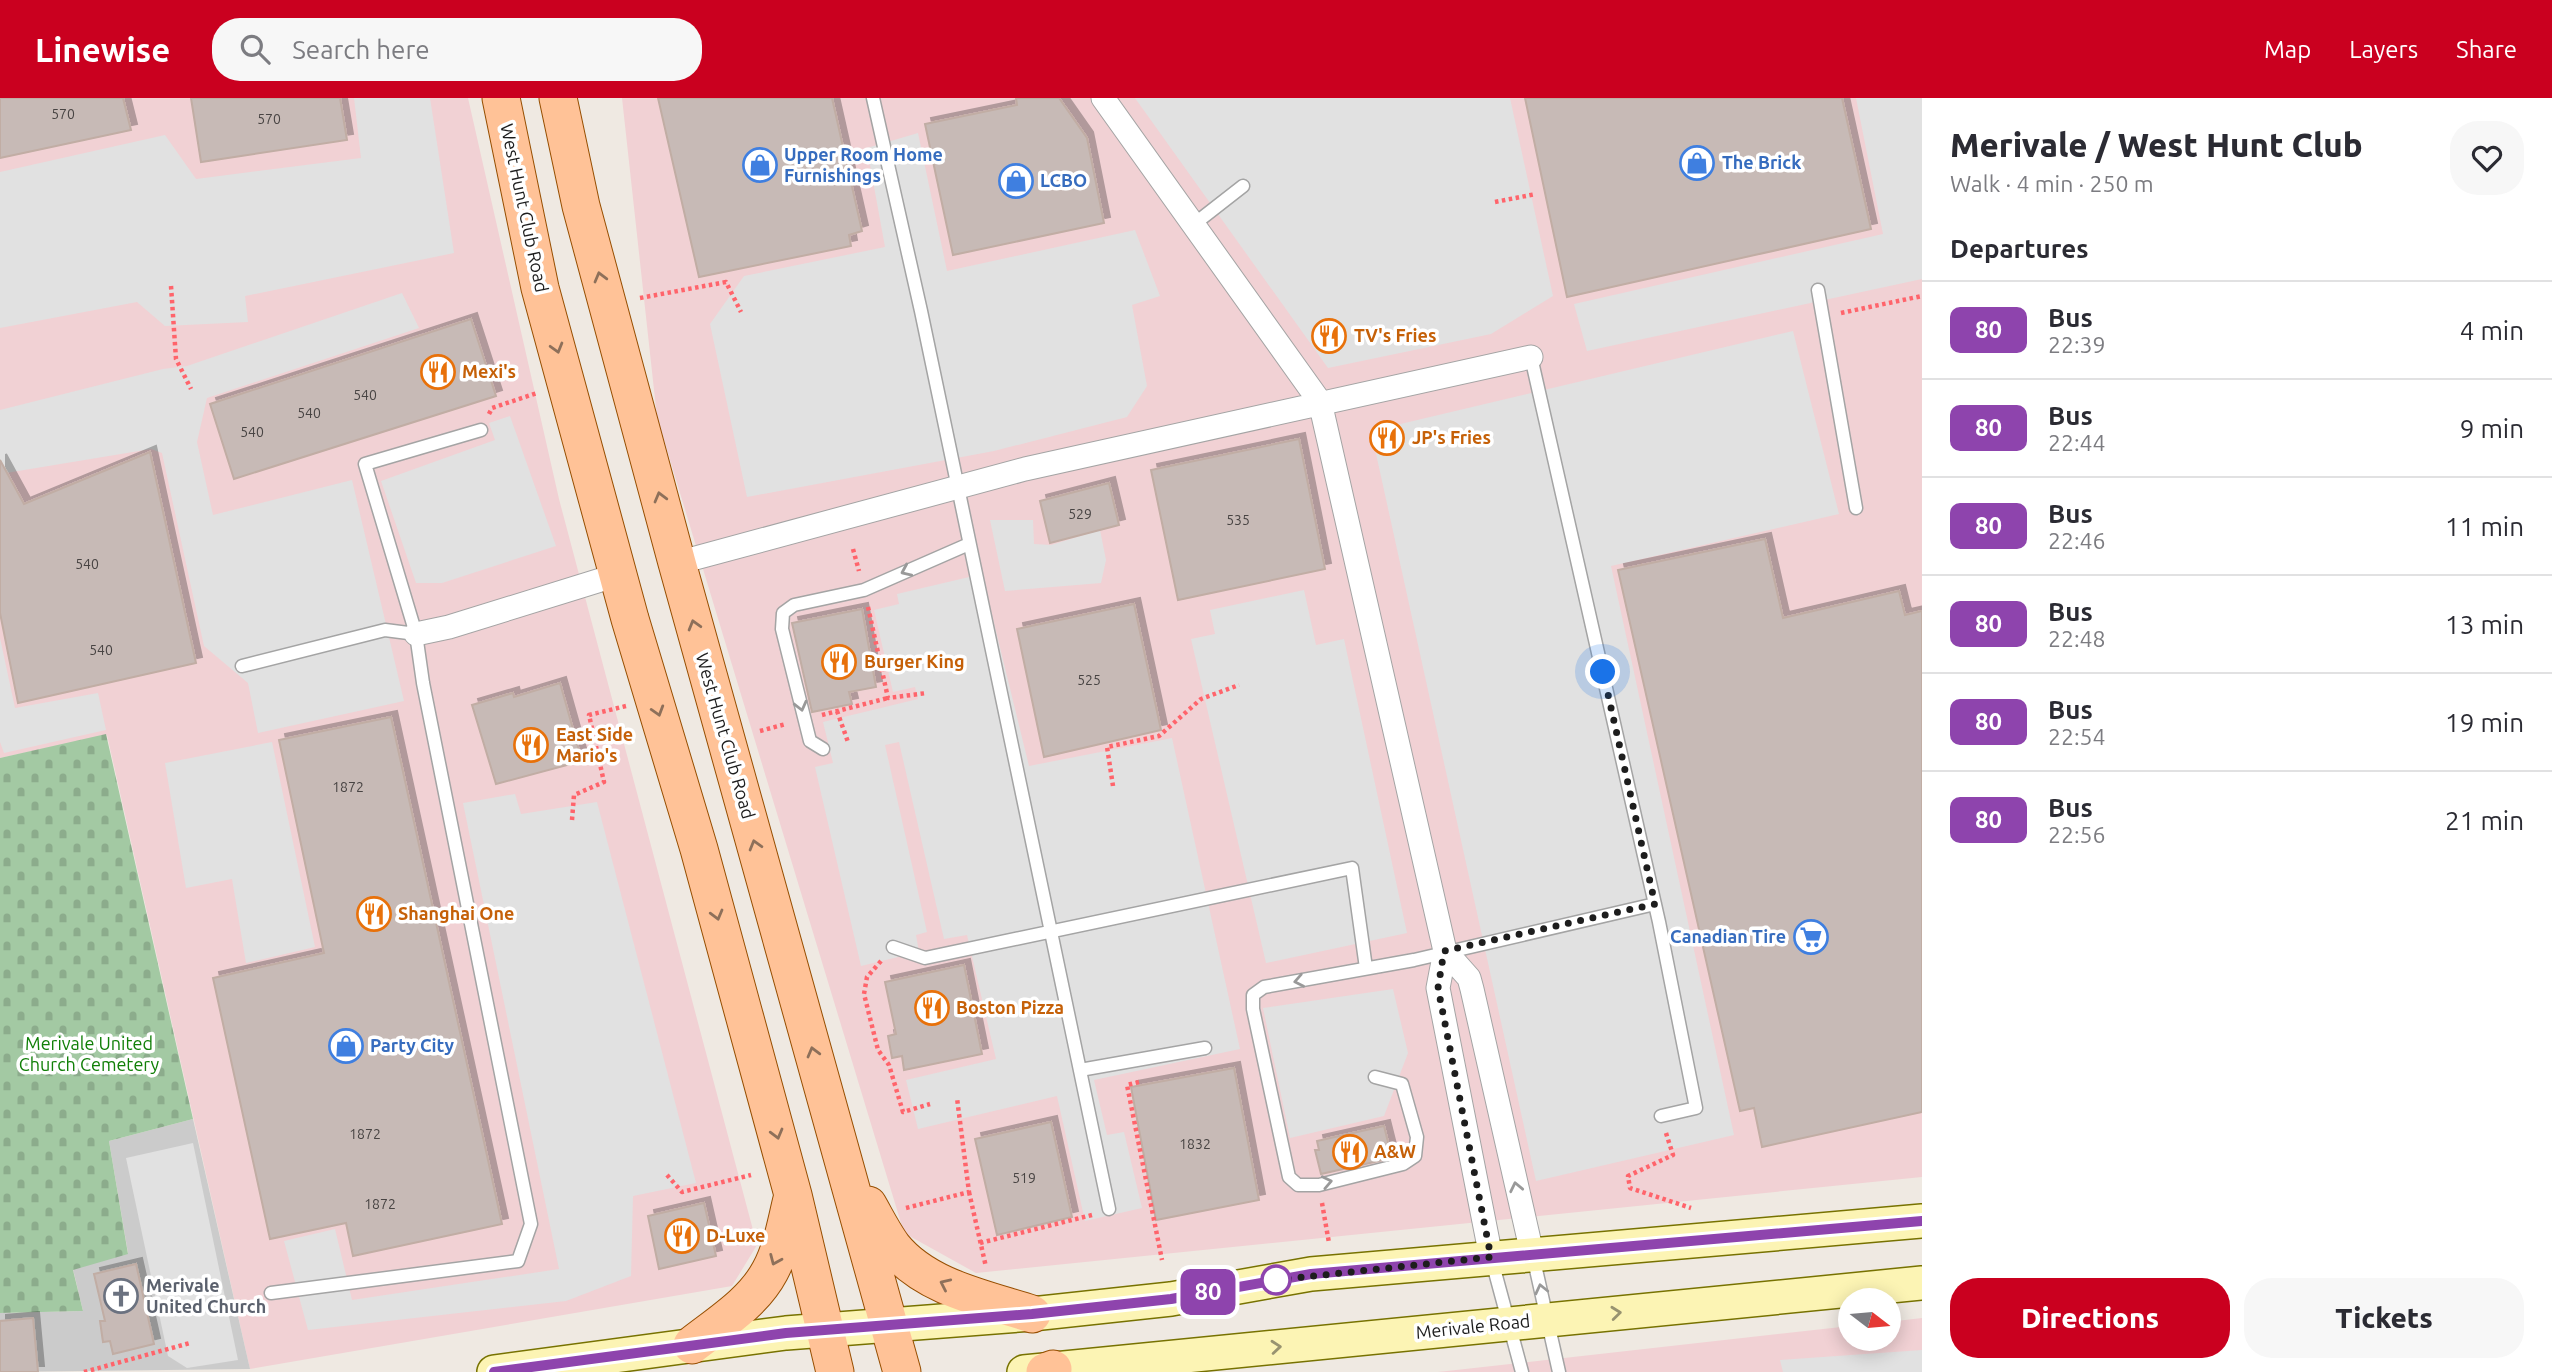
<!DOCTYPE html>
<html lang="en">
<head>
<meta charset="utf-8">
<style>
  :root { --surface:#fff; --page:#f7f7f7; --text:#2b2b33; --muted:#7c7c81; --line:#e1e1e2; --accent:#ca001f }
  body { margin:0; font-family:Ubuntu,sans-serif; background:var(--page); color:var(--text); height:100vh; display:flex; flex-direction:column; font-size:26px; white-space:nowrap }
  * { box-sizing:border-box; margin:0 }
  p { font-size:23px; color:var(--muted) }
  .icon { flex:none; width:38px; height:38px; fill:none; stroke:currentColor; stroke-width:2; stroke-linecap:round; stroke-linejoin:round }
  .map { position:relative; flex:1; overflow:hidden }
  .sheet { display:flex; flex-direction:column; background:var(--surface); width:630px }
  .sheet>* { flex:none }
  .badge { padding:0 14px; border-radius:10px; font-size:24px; line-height:46px }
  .needle { width:46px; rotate:106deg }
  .buttons { position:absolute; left:1838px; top:1190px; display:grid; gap:14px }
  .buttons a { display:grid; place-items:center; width:63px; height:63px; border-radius:50%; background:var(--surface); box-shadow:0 4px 18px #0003; font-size:35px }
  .you { position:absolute; width:35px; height:35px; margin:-18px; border:5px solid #fff; border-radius:50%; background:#1a73e8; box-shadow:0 0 0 10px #1a73e833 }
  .map>.badge { position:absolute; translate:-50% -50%; box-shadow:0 0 0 4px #fff }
  h2 { padding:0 28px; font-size:26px; line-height:63px }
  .round { display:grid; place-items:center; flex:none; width:74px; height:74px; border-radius:28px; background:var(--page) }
  .headline { display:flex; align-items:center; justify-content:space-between; height:119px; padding:0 28px }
  h1 { font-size:33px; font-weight:800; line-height:52px }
  .primary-button { display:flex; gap:14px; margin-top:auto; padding:14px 28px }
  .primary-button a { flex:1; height:80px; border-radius:28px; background:var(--accent); color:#fff; font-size:28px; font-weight:800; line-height:80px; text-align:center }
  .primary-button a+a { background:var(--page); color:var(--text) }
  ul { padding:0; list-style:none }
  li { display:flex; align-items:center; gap:21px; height:98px; padding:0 28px; border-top:2px solid var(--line) }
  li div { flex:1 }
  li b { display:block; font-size:26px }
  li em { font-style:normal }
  li .badge { min-width:77px; font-weight:700; text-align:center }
  header { display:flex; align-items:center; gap:42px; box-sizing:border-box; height:98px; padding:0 35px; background:var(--accent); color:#fff }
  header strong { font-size:33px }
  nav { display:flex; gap:38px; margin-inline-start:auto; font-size:24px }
  .search { width:490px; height:63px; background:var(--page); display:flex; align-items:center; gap:18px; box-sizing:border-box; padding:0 24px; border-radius:28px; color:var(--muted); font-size:26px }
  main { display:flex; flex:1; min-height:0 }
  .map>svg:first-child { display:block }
  .commercial { fill:#f1d1d4 }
  .religious { fill:#cbcbcb }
  .cemetery { fill:url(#cemetery-stones) }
  .parking { fill:#e1e1e1 }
  .building { fill:#c7bab6; stroke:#c1ada4; stroke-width:2; filter:url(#shadow) }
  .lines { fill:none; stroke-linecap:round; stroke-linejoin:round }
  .lane-casing { stroke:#a4a4a4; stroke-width:15 }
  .street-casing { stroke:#a4a4a4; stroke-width:25 }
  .secondary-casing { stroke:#777201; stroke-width:36 }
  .primary-casing { stroke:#964e00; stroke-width:39 }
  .path { stroke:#ff646b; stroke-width:4.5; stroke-dasharray:3.5 3.5; stroke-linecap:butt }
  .lane { stroke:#fff; stroke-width:12 }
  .street { stroke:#fff; stroke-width:23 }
  .secondary { stroke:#fcf4b4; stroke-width:33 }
  .primary { stroke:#ffc297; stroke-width:37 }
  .oneway { stroke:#8e705a }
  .oneway2 { stroke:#999 }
  .oneway3 { stroke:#989370 }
  .line-casing { stroke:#fff; stroke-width:16 }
  .line { stroke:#8e44ad; stroke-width:10 }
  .walk { stroke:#1d1d1d; stroke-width:7; stroke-dasharray:0 12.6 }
  .stop-dot { fill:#fff; stroke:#8e44ad; stroke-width:3.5 }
  .labels { text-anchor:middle; stroke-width:7; stroke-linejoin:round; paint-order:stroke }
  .number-label { font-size:14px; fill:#484443 }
  .shop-label { font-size:18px; font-weight:bold; fill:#366cbe; stroke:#fff; text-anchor:start }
  .street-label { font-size:18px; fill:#1d1d1d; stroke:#fff }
  .food-label { font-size:18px; font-weight:bold; fill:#c56008; stroke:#fff; text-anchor:start }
  .park-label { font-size:18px; fill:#107f07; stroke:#fff }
  .worship-label { font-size:18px; font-weight:bold; fill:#5b616d; stroke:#fff; text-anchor:start }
</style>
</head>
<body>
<header>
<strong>Linewise</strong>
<div class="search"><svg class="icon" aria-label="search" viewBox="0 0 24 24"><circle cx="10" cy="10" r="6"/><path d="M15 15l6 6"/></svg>Search here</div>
<nav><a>Map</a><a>Layers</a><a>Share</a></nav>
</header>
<main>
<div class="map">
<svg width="1922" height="1274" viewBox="0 0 1922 1274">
  <defs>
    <pattern id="cemetery-stones" width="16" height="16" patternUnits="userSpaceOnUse" patternTransform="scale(1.75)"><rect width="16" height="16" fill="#a3c9a3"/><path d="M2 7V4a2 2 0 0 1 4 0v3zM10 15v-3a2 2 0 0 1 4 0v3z" fill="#8cac8c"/></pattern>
    <filter id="shadow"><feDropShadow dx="6" dy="-6" stdDeviation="0" flood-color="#0004"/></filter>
  </defs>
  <rect width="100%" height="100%" fill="#efe9e2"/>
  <path class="commercial" d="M0,0H468L559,401L757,1147L732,1188L250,1271L107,637L0,660Z
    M622,0H1922V1079L976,1175L904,1135L657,319Z
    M1922,1220V1274H1438L1850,1228V1241H1888V1224Z"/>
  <path class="religious" d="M193,1021L250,1271L0,1274V1215L83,1213L73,1171L128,1155L109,1043Z"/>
  <path class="cemetery" d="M106,636L193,1021L109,1043L128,1156L73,1172L83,1213L0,1215V660Z"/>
  <path class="parking" d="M354,0H430L454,155L245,198L248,224L165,228L137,204L0,230V74L165,37L196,81L361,60Z
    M1135,0H1510L1553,198L1491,236L1328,270Z
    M1856,0H1922V181L1587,253L1574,206L1883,136Z
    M918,35L947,173L1135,132L1160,198L1132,207L1147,288L1127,319L994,353L747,399L710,226L744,178L885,149L867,50Z
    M402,195L419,230L207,300L197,344L213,417L352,382L404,603L258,635L248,585L204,548L162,355L151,351L0,376V312L163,271L187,268Z
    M1793,233L1839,416L1611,468L1734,1037L1536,1083L1371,333Z
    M510,318L556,448L442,485H416L381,383L495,342L489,325Z
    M990,422H1033L1034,446L1051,447L1100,432L1106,462L1101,485L1005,493Z
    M982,476L1029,668L1172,640L1240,951L1094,982L1107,1037L1124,1034L1142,1110L1085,1123L1057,998L918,1031L906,982L996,961L967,837L944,841L899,644L885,647L927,834L916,837L919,854L861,868L815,669L833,665L823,624L918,601L915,589L893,594L874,512L899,506L897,496Z
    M1304,492L1316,547L1344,541L1407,835L1266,865L1191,541L1215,536L1210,512Z
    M0,540L15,610L98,595L106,632L4,655L0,644Z
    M272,644L315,849L246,865L232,781L186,790L165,665Z
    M515,696L521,716L597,704L696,1085L633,1098L631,1178L566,1203L308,1232L284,1143L335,1131L352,1202L559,1171L463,705Z
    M1393,891L1408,955L1384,1018L1290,1040L1263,910Z
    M193,1045L238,1262L187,1270L168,1258L126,1060Z
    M1922,1252V1274H1783L1780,1262Z"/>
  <path class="building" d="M0,0H123L131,32L0,60Z
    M191,0H340L347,42L201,64Z
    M658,0H832L862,133L849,137L851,148L699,179Z
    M1016,0H1059L1087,40L1104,125L953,157L925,26L1017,7Z
    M1525,0H1842L1871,131L1567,199Z
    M471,221L496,298L234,381L210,306Z
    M1299,341L1325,471L1178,502L1151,372Z
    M150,354L196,565L18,605L0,515V362L24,406Z
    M1109,385L1119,427L1050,445L1040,403Z
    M1765,441L1783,520L1899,493L1905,517L1922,513V1014L1762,1049L1754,1010L1740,1013L1618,472Z
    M1134,506L1161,632L1044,659L1017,531Z
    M862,511L876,589L849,594L852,606L812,614L792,525Z
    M560,585L582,663L496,686L472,607L513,595L514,599Z
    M391,619L502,1126L353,1158L346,1125L270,1141L213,880L324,855L279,642Z
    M964,867L982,956L904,972L902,958L892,960L888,938L896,936L885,884Z
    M1234,970L1259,1102L1156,1122L1131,989Z
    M1051,1024L1072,1119L997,1137L975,1041Z
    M1384,1028L1392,1060L1321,1076L1315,1052H1319L1317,1043Z
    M704,1105L716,1158L659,1171L648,1118Z
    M136,1166L154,1246L113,1256L110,1243L103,1244L100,1223H105L94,1176Z
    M33,1220L38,1274H0V1223Z"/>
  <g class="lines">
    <g class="lane-casing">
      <path id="lane" d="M873,0L921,213L1109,1111
        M1193,127L1243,88
        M1818,192L1856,410
        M1531,259L1659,824L1696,1010L1661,1018
        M242,568L385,532L416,536
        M823,651L810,643L782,531L783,515L794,507L864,492L969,446
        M893,849L925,860L1352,770L1366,870
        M1080,972L1205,950
        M1375,979L1402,986L1417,1039L1415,1058L1403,1066L1319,1087H1298L1289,1079L1253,911V897L1264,889L1414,862L1655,806
        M1533,1158L1559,1274
        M1492,1163L1522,1274
        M271,1195L518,1163L531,1126L423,585L416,536L365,366L481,332"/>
    </g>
    <g class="street-casing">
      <path id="street" d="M1103,0L1320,304L1445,853L1438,890L1491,1159
        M677,465L1025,371L1531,259
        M416,536L449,529L620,476
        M1445,853L1469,880L1472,891L1532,1155"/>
    </g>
    <g class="secondary-casing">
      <path id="secondary" d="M494,1274L786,1235L1032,1216L1171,1201L1311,1176L1922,1123
        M1024,1274L1922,1185"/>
    </g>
    <g class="primary-casing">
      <path id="primary" d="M501,0L540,190L630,521L699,751L793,1097L835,1274
        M558,0L581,108L677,465L902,1274
        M868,1107C876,1121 884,1137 893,1149C926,1190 986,1201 1032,1216
        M692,1247C720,1225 753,1205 770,1173C782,1151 786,1125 792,1101
        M1045,1274L1053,1271"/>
    </g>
    <path class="path" d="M1495,104L1536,96
      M171,188L176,261L191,291
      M640,200L726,184L741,214
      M1841,215L1922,198
      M489,316L492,310L537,295
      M853,451L859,473
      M868,509L888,600L927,595
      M837,613L848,644
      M822,617L888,600
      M760,633L786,626
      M1113,688L1107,649L1159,638L1201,601L1239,587
      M572,722L574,697L604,684L589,617L626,608
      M881,863L867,879L864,896L878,952L889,967L903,1014L930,1006
      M1139,984L1127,987L1162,1162
      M1666,1035L1673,1057L1628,1078L1630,1090L1691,1110
      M667,1077L682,1094L751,1077
      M969,1094L986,1169
      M1322,1105L1329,1145
      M906,1110L969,1094L957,1000
      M980,1145L1092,1117
      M84,1274L190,1245"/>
    <use href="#lane" class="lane"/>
    <use href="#street" class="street"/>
    <use href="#secondary" class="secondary"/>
    <use href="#primary" class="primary"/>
  </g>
  <defs><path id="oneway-chevron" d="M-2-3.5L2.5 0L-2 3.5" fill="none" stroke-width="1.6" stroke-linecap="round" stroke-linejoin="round" transform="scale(1.75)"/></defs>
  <g class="oneway">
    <use href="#oneway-chevron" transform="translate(600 179) rotate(-105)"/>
    <use href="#oneway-chevron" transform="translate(557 250) rotate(74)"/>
    <use href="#oneway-chevron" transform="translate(660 399) rotate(-105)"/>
    <use href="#oneway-chevron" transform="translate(694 527) rotate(-106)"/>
    <use href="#oneway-chevron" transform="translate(658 613) rotate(73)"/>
    <use href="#oneway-chevron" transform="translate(755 747) rotate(-106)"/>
    <use href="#oneway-chevron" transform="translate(717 817) rotate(75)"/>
    <use href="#oneway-chevron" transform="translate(813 954) rotate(-105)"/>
    <use href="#oneway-chevron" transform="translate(777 1036) rotate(75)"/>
    <use href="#oneway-chevron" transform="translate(775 1162) rotate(113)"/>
    <use href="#oneway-chevron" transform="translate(945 1186) rotate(-155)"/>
  </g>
  <g class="oneway2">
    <use href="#oneway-chevron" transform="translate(906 473) rotate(156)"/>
    <use href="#oneway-chevron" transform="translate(801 608) rotate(76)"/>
    <use href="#oneway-chevron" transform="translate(1299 883) rotate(169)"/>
    <use href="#oneway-chevron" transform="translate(1327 1084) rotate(-12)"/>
    <use href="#oneway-chevron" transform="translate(1516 1089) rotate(-102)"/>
    <use href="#oneway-chevron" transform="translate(1541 1191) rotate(-103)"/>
  </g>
  <g class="oneway3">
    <use href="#oneway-chevron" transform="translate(1616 1215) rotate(-6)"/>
    <use href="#oneway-chevron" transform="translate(1276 1249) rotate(-5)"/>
  </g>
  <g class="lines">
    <g class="line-casing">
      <path id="line" d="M494,1274L786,1235L1032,1216L1171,1201L1311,1176L1922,1123"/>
    </g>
    <use href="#line" class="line"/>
    <path class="walk" d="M1276,1182L1491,1159L1438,890L1444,853L1655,806L1603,574"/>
  </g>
  <defs>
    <g id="shop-ring" transform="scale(1.75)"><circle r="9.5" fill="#fff" stroke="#3f7fe0" stroke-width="1.5"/><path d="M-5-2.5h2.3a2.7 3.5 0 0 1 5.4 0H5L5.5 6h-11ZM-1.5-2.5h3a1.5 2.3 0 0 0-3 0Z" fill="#3f7fe0"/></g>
    <g id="restaurant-ring" transform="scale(1.75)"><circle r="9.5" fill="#fff" stroke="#e8710a" stroke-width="1.5"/><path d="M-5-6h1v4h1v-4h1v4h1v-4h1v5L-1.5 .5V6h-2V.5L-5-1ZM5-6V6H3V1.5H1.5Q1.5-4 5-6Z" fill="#e8710a"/></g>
    <g id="supermarket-ring" transform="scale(1.75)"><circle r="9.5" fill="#fff" stroke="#3f7fe0" stroke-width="1.5"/><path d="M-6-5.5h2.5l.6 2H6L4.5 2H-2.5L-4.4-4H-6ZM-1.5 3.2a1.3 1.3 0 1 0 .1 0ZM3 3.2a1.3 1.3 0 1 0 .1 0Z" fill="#3f7fe0"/></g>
    <g id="church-ring" transform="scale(1.75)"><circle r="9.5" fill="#fff" stroke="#6b7280" stroke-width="1.5"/><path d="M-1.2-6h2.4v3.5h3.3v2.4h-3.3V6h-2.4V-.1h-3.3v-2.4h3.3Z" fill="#6b7280"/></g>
  </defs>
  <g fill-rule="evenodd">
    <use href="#shop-ring" x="1697" y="65"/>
    <use href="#shop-ring" x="760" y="67"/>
    <use href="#shop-ring" x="1016" y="83"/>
    <use href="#restaurant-ring" x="1329" y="238"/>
    <use href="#restaurant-ring" x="438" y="274"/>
    <use href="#restaurant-ring" x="1387" y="340"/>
    <use href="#restaurant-ring" x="839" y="564"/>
    <use href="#restaurant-ring" x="531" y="647"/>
    <use href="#restaurant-ring" x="374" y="816"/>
    <use href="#supermarket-ring" x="1811" y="839"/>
    <use href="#restaurant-ring" x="932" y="910"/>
    <use href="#shop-ring" x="346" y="948"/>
    <use href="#restaurant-ring" x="1350" y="1054"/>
    <use href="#restaurant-ring" x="682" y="1138"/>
    <use href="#church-ring" x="121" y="1198"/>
  </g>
  <circle class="stop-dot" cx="1276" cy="1182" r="14"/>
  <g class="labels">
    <g class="number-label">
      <text x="63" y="21">570</text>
      <text x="269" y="26">570</text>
      <text x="365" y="302">540</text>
      <text x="309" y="320">540</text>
      <text x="252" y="339">540</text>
      <text x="1080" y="421">529</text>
      <text x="1238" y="427">535</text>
      <text x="87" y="471">540</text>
      <text x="101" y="557">540</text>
      <text x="1089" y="587">525</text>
      <text x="348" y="694">1872</text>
      <text x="365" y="1041">1872</text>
      <text x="1195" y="1051">1832</text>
      <text x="1024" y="1085">519</text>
      <text x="380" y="1111">1872</text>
    </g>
    <g class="shop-label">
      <text x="784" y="63">Upper Room Home<tspan x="784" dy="21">Furnishings</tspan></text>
      <text x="1722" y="71">The Brick</text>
      <text x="1040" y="89">LCBO</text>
      <text x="1786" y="845" text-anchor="end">Canadian Tire</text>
      <text x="370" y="954">Party City</text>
    </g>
    <g class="street-label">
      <text transform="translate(524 110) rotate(78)" y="6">West Hunt Club Road</text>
      <text transform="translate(725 638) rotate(74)" y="6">West Hunt Club Road</text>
      <text transform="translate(1473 1229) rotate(-6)" y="6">Merivale Road</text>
    </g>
    <g class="food-label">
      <text x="1354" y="244">TV's Fries</text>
      <text x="462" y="280">Mexi's</text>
      <text x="1412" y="346">JP's Fries</text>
      <text x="864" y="570">Burger King</text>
      <text x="556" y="643">East Side<tspan x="556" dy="21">Mario's</tspan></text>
      <text x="398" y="822">Shanghai One</text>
      <text x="956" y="916">Boston Pizza</text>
      <text x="1374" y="1060">A&amp;W</text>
      <text x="706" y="1144">D-Luxe</text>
    </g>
    <g class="park-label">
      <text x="89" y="952">Merivale United<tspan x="89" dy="21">Church Cemetery</tspan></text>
    </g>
    <g class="worship-label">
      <text x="146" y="1194">Merivale<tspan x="146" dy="21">United Church</tspan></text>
    </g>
  </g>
</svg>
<div class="buttons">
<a><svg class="needle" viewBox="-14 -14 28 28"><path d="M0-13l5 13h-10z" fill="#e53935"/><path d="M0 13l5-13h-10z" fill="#7c7c81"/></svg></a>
</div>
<div class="you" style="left:1603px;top:574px"></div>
<b class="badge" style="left:1208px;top:1194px;background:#8e44ad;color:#fff">80</b>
</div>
<section class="sheet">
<div class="headline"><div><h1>Merivale / West Hunt Club</h1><p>Walk · 4 min · 250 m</p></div><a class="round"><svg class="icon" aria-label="heart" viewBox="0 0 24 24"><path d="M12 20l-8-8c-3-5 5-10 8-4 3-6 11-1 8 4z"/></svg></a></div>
<h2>Departures</h2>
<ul>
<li><span class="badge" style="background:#8e44ad;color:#fff">80</span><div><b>Bus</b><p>22:39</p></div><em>4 min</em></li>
<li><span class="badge" style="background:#8e44ad;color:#fff">80</span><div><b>Bus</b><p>22:44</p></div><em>9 min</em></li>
<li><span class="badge" style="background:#8e44ad;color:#fff">80</span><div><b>Bus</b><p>22:46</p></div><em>11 min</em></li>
<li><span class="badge" style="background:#8e44ad;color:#fff">80</span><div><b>Bus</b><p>22:48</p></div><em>13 min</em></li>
<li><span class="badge" style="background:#8e44ad;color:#fff">80</span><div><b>Bus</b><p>22:54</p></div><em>19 min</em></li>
<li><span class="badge" style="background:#8e44ad;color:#fff">80</span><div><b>Bus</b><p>22:56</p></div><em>21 min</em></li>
</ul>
<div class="primary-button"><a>Directions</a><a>Tickets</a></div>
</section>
</main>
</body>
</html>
